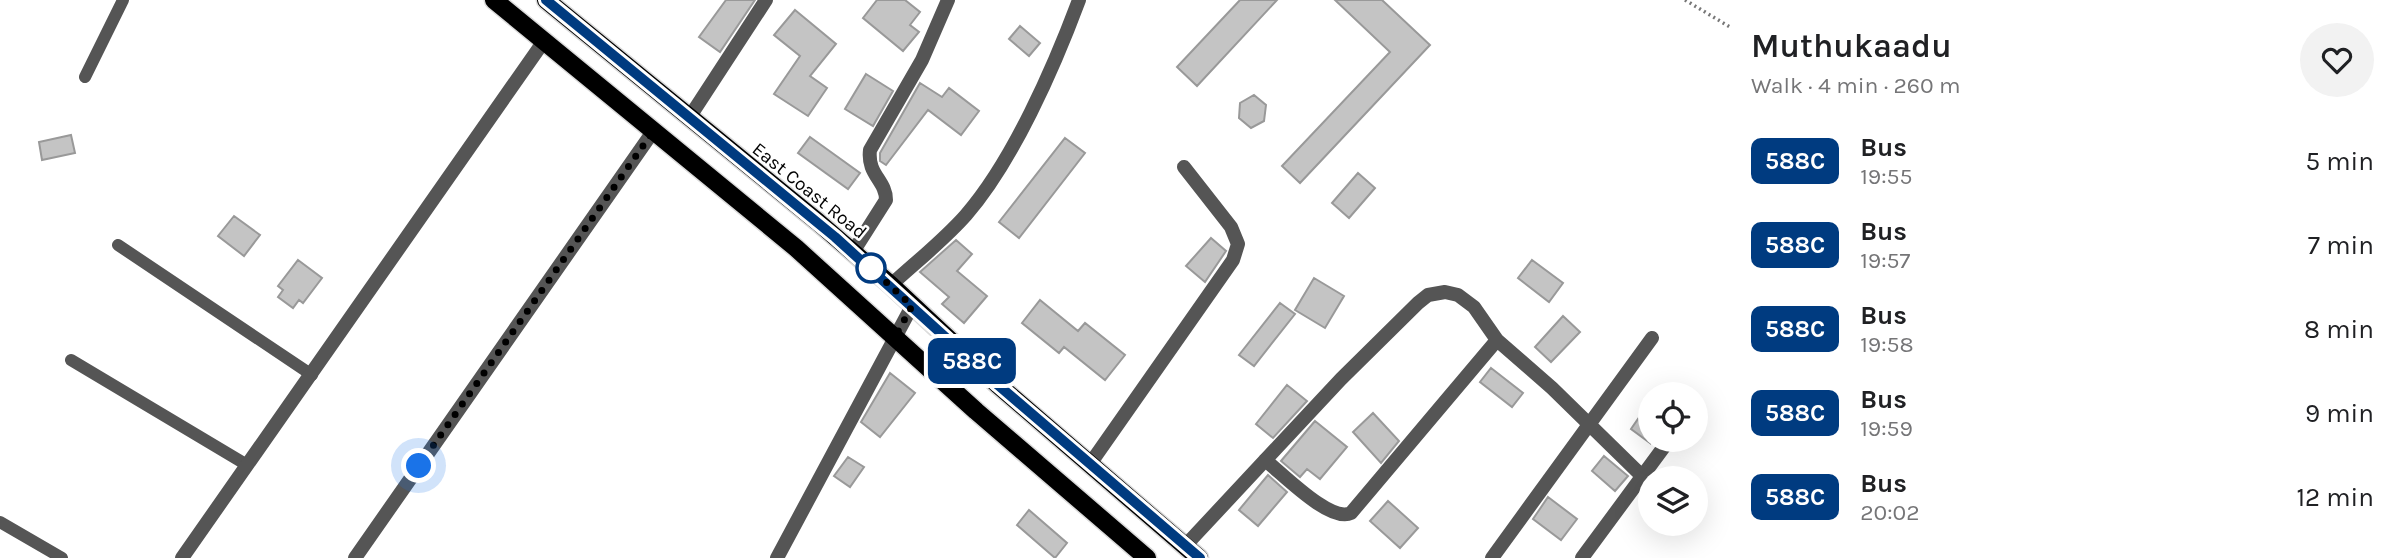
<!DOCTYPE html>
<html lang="en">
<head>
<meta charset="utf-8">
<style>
  :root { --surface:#fff; --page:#f2f2f2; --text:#202124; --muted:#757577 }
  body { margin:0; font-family:Karla,sans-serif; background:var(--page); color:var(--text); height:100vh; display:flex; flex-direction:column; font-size:26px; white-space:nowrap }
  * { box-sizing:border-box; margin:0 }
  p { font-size:23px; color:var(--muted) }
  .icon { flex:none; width:38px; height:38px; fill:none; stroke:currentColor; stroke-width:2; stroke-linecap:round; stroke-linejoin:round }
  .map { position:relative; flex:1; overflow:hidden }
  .details { display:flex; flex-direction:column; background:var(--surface); width:665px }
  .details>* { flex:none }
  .badge { padding:0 14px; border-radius:10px; font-size:24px; line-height:46px }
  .fabs { position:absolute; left:1638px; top:382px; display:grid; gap:14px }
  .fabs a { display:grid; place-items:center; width:70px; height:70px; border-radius:50%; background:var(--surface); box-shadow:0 7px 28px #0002; font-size:35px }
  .you { position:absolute; width:35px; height:35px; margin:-18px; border:5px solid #fff; border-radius:50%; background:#1a73e8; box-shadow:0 0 0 10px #1a73e833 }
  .map>.badge { position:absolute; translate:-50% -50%; box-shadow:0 0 0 4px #fff }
  .round { display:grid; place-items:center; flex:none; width:74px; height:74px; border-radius:37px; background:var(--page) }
  .summary { display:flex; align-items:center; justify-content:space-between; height:119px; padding:0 21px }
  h1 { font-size:33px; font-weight:600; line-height:52px }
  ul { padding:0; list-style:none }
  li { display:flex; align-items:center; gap:21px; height:84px; padding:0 21px }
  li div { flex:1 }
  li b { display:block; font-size:26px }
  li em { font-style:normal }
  li .badge { min-width:77px; font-weight:700; text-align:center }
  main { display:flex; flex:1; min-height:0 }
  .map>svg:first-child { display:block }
  .building { fill:#c4c4c4; stroke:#999; stroke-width:2 }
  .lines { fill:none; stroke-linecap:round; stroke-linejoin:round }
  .primary-casing { stroke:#dbdbdb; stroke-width:21 }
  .path { stroke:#777; stroke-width:3.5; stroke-dasharray:2 3.5; stroke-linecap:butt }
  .service { stroke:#555; stroke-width:12 }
  .minor { stroke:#555; stroke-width:14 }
  .primary { stroke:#000; stroke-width:18 }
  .line-casing { stroke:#fff; stroke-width:16 }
  .line { stroke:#003b80; stroke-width:10 }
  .walk { stroke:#000; stroke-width:7; stroke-dasharray:0 12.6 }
  .stop-dot { fill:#fff; stroke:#003b80; stroke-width:3.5 }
  .labels { text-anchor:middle; stroke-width:5; stroke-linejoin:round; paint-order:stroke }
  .street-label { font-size:19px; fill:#000; stroke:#fff }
</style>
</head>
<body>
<main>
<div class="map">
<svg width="1730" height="558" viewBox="0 0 1730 558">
  <rect width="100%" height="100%" fill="#fff"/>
  <path class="building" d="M726,0H755L720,52L699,37Z
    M877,0H905L920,12L910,25L919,32L903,51L863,18Z
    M1240,0H1277L1197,86L1177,67Z
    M1335,0H1382L1430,45L1300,183L1282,166L1390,52Z
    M795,10L836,44L810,76L827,88L808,116L774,94L800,56L774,35Z
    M1020,26L1040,43L1029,56L1009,39Z
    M866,74L893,91L873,126L845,109Z
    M920,83L942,97L949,88L979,111L961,135L928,110L886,165L880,161V153Z
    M1254,95L1266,105L1264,121L1251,128L1239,118L1240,103Z
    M71,135L75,153L42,160L39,142Z
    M810,137L860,173L848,189L798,153Z
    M1065,138L1085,153L1019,238L999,222Z
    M1358,173L1375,188L1349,218L1332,203Z
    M234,216L260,235L244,256L218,236Z
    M1211,238L1226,251L1205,282L1186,266Z
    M956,240L972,254L957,271L987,296L964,323L942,304L949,297L920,272Z
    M298,260L322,278L303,303L299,300L293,308L278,297L283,290L278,286Z
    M1532,260L1563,283L1549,302L1518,278Z
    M1314,278L1344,296L1325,328L1295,310Z
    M1040,300L1078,331L1085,323L1125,355L1105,380L1064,347L1059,353L1022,323Z
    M1280,303L1295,314L1254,366L1239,355Z
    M1563,316L1580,332L1551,362L1535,347Z
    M1491,368L1523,393L1512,407L1480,382Z
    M890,373L915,393L880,437L861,422Z
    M1287,385L1307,401L1273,438L1256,424Z
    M1373,413L1399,441L1381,463L1353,432Z
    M1640,416L1650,423V443L1631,429Z
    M1315,421L1347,447L1320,479L1307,469L1300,477L1281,461Z
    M1604,456L1628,476L1615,491L1592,471Z
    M848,457L864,467L850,487L834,476Z
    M1268,475L1287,492L1258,526L1239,510Z
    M1548,497L1577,519L1561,540L1533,519Z
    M1388,501L1418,528L1400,548L1370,521Z
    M1029,510L1067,543L1055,558L1017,525Z"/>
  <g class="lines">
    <g class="primary-casing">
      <path id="primary" d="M494,0L796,248L976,411L1147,558
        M546,0L818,222L891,285L998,385L1199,558"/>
    </g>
    <path class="path" d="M1685,0L1730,27"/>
    <path class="service" d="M85,77L123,0
      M118,245L312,375
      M71,360L247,465
      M0,522L62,558"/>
    <path class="minor" d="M689,118L766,0
      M853,252L886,200C886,180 867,175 870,150L922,60L948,0
      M891,285C916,262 944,240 966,215C1013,161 1054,67 1079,0
      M1265,460C1283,474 1330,523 1351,513L1497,340
      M1090,464L1233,260L1238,244L1231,227L1184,167
      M1185,546L1341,379L1418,303L1428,295L1445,292L1458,295L1474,307L1497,340L1552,388L1642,476
      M182,558L544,41
      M355,558L652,133
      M777,558L912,306
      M1492,558L1652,338
      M1582,558L1669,440"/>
    <use href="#primary" class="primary"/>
  </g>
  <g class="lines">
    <g class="line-casing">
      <path id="line" d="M546,0L835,237L998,385L1200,558"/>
    </g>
    <use href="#line" class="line"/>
    <path class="walk" d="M419,466L652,133L796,248L895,337L912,306L871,268"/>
  </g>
  <circle class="stop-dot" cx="871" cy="268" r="14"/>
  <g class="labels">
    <g class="street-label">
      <text transform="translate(810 190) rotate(39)" y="7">East Coast Road</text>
    </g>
  </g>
</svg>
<div class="fabs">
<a><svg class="icon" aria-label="locate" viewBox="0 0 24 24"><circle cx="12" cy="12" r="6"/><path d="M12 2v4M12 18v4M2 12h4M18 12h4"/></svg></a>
<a><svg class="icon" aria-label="layers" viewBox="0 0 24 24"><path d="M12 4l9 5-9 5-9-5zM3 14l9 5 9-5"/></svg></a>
</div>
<div class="you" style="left:419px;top:466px"></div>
<b class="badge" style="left:972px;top:361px;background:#003b80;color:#fff">588C</b>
</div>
<section class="details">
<div class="summary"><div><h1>Muthukaadu</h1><p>Walk · 4 min · 260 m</p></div><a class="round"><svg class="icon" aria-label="heart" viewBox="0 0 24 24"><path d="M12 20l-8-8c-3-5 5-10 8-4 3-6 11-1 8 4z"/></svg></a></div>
<ul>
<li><span class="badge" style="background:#003b80;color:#fff">588C</span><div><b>Bus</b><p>19:55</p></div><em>5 min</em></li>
<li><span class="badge" style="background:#003b80;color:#fff">588C</span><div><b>Bus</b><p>19:57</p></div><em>7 min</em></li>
<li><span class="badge" style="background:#003b80;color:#fff">588C</span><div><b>Bus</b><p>19:58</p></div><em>8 min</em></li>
<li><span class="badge" style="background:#003b80;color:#fff">588C</span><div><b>Bus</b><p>19:59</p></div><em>9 min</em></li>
<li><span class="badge" style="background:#003b80;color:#fff">588C</span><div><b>Bus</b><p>20:02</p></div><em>12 min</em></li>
</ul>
</section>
</main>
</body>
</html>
